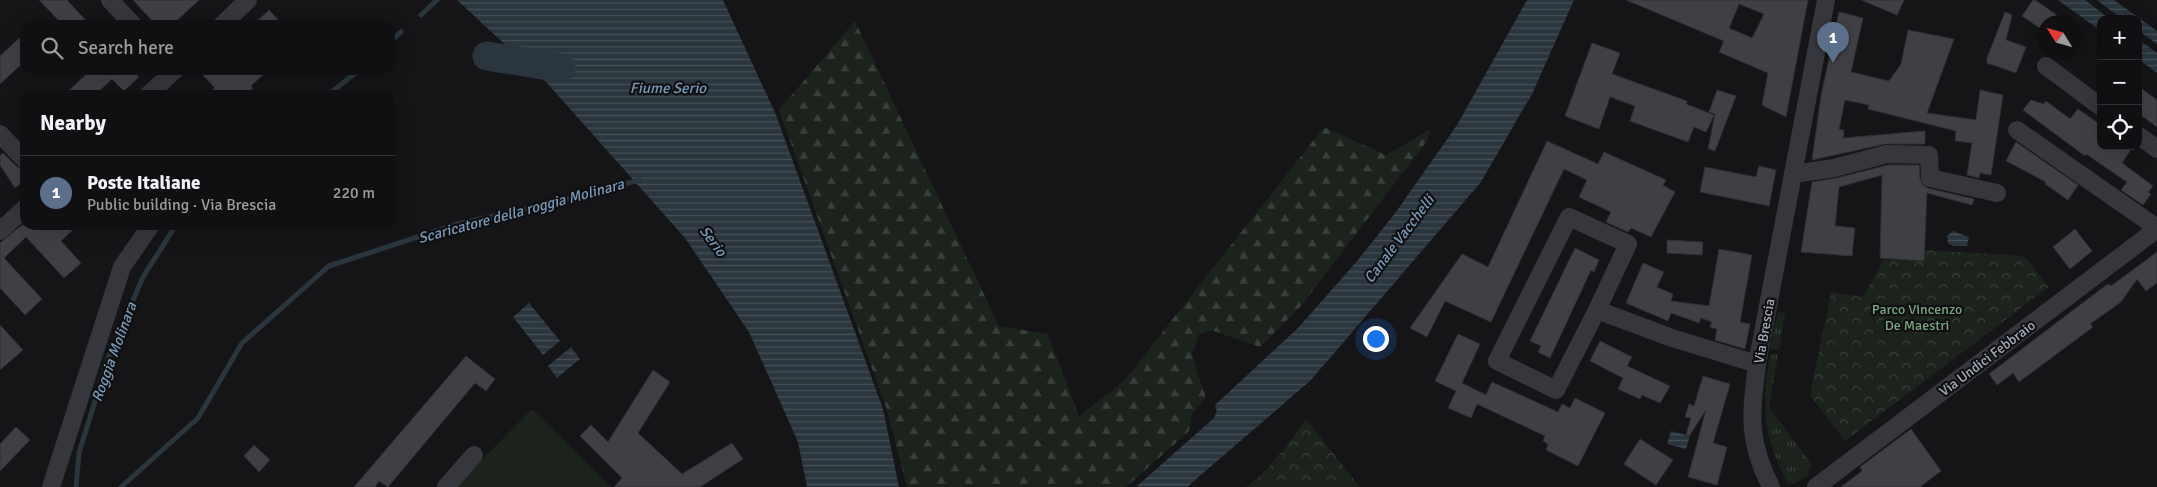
<!DOCTYPE html>
<html lang="en">
<head>
<meta charset="utf-8">
<style>
  :root { --surface:#101012; --page:#19191b; --text:#f1f3f6; --muted:#9c9d9f; --line:#303032; --accent:#db2777 }
  body { margin:0; font-family:Signika,sans-serif; background:var(--page); color:var(--text) }
  .controls { position:absolute; right:15px; top:15px; display:grid; overflow:hidden; border-radius:10px; box-shadow:0 5px 20px #0002 }
  .controls button { width:45px; height:45px; display:grid; place-items:center; padding:0; border:0; border-bottom:1px solid var(--line); background:var(--surface); color:var(--text); font:25px sans-serif }
  .compass { position:absolute; left:2037px; top:15px; width:45px; height:45px; border-radius:50%; background:var(--surface); box-shadow:0 5px 20px #0002; rotate:307deg }
  .you { position:absolute; left:1375px; top:338px; width:18px; height:18px; margin:-12px; border:4px solid #fff; border-radius:50%; background:#1a73e8; box-shadow:0 0 0 8px #1a73e833 }
  .badge { display:grid; place-items:center; width:32px; height:32px; border-radius:50%; background:var(--accent); color:#fff; font-size:16px; font-weight:700 }
  .pin { position:absolute; translate:-50% -41px; filter:drop-shadow(0 1px 2px #0008) }
  .pin::after { content:''; position:absolute; top:26px; width:18px; height:15px; background:inherit; clip-path:polygon(0 0,100% 0,50% 100%) }
  .list { margin:0; padding:0; list-style:none }
  h2 { display:flex; justify-content:space-between; align-items:center; height:65px; margin:0; padding:0 20px; font-size:21px }
  h2 small { font-size:16px; font-weight:400; color:var(--muted) }
  .list li { display:grid; grid-template-columns:32px 1fr auto; gap:15px; align-items:center; box-sizing:border-box; height:75px; padding:0 20px; border-top:1px solid var(--line) }
  .list b { display:block; font-size:19px; white-space:nowrap }
  .list p { margin:0; font-size:16px; white-space:nowrap; color:var(--muted) }
  .list em { font-size:16px; font-style:normal; color:var(--muted) }
  .icon { flex:none; width:28px; height:28px; fill:none; stroke:currentColor; stroke-width:2; stroke-linecap:round; stroke-linejoin:round }
  .map { position:relative; flex:none; width:2157px; height:487px; overflow:hidden }
  .search { position:absolute; background:var(--surface); box-shadow:0 5px 20px #0002; left:20px; top:20px; width:375px; height:55px; display:flex; align-items:center; gap:12px; box-sizing:border-box; padding:0 18px; border-radius:15px; color:var(--muted); font-size:19px }
  .panel { position:absolute; background:var(--surface); box-shadow:0 5px 20px #0002; left:20px; top:90px; width:375px; height:140px; border-radius:15px }
  .map>svg:first-child { display:block }
</style>
</head>
<body>
<div class="map">
<svg width="2157" height="487" viewBox="0 0 2157 487">
  <defs>
    <pattern id="grass-tufts" width="24" height="20" patternUnits="userSpaceOnUse" patternTransform="scale(1.25)"><rect width="24" height="20" fill="#1b231c"/><path d="M3 7l-1-3M5 7V3M7 7l1-3M15 17l-1-3M17 17v-4M19 17l1-3" fill="none" stroke="#39403b"/></pattern>
    <pattern id="forest-firs" width="22" height="20" patternUnits="userSpaceOnUse" patternTransform="scale(1.25)"><rect width="22" height="20" fill="#1b231c"/><path d="M5 1l3.5 6h-7zM16 11l3.5 6h-7z" fill="#39403b"/></pattern>
    <pattern id="park-crowns" width="20" height="18" patternUnits="userSpaceOnUse" patternTransform="scale(1.25)"><rect width="20" height="18" fill="#1b231c"/><path d="M2 6a3 3 0 1 1 6 0M12 15a3 3 0 1 1 6 0" fill="none" stroke="#39403b"/></pattern>
    <pattern id="water-rules" width="6" height="5" patternUnits="userSpaceOnUse" patternTransform="scale(1.25)"><rect width="6" height="5" fill="#2a353d"/><path d="M0 2.5h6" fill="none" stroke="#465057"/></pattern>
  </defs>
  <rect width="100%" height="100%" fill="#151518"/>
  <g fill="url(#grass-tufts)">
    <polygon points="1778,312 1785,313 1779,350 1770,349"/>
    <path d="M 1770,354 L 1778,355 L 1769,407 L 1813,466 L 1809,468 L 1808,475 L 1794,484 L 1788,484 C 1763,435 1761,408 1770,354 Z"/>
  </g>
  <polygon fill="url(#forest-firs)" points="855,21 999,326 1048,334 1079,416 1124,381 1324,127 1386,155 1431,129 1427,141 1300,307 1260,347 1211,330 1199,335 1192,355 1206,398 1192,413 1189,431 1126,487 907,487 886,407 779,110"/>
  <g fill="url(#park-crowns)">
    <polygon points="1924,250 2024,256 2049,287 1845,441 1810,395 1831,292 1863,297 1884,259 1923,261"/>
    <path d="M 1306,419 L 1360,487 L 1246,487 C 1271,469 1288,444 1306,419 Z"/>
  </g>
  <polygon fill="#1b231c" points="532,409 611,487 455,487"/>
  <g fill="url(#water-rules)">
    <polygon points="457,0 723,0 776,115 883,409 899,487 807,487 798,442 749,332 685,238 547,83"/>
    <polygon points="1527,0 1574,0 1532,94 1481,182 1311,380 1187,487 1136,487 1214,418 1217,411 1215,405 1298,328 1358,260 1396,212 1457,125"/>
    <polygon points="2058,0 2085,0 2110,19 2101,19 2101,31"/>
    <polygon points="2097,0 2114,0 2157,31 2157,44 2138,30 2138,19 2122,19"/>
    <polygon points="2138,39 2157,53 2157,73 2138,59"/>
    <polygon points="1953,231 1969,237 1967,246 1953,246 1948,243 1947,236"/>
    <polygon points="529,303 560,341 543,355 513,317"/>
    <polygon points="571,347 580,359 557,378 548,366"/>
    <polygon points="1671,431 1690,436 1686,449 1667,444"/>
  </g>
  <g fill="none" stroke-linecap="round" stroke-linejoin="round">
    <g stroke="#2a353d" stroke-width="5">
      <polyline points="421,15 437,0"/>
      <polyline points="390,42 401,32"/>
      <polyline points="328,95 359,70"/>
      <polyline points="76,487 79,453 109,356 143,277 176,225"/>
      <polyline points="121,487 198,418 242,343 329,266 457,224 556,202 640,180"/>
    </g>
    <polyline stroke="#2a353d" stroke-width="29" points="487,56 561,68"/>
  </g>
  <g fill="#3f4045" stroke="#2f2f34" fill-rule="evenodd">
    <polygon points="39,0 67,0 90,25 63,25"/>
    <polygon points="133,0 199,0 172,25 156,25"/>
    <path d="M 1626,0 L 1808,0 L 1786,117 L 1762,105 L 1768,73 L 1719,52 L 1724,41 ZM 1739,4 L 1764,14 L 1752,38 L 1729,28 Z"/>
    <polygon points="1861,0 1904,0 1897,15"/>
    <polygon points="2033,0 2035,0 2067,22 2044,22 2044,31 2022,16"/>
    <polygon points="269,10 283,25 253,25"/>
    <polygon points="1839,12 1863,18 1851,72 1889,81 1901,64 1908,30 1954,39 1927,113 1976,120 1980,90 2003,95 1991,175 1980,173 1979,178 1967,175 1972,143 1955,141 1956,131 1868,109 1869,105 1845,100 1839,129 1844,130 1843,138 1925,131 1925,144 1885,144 1812,160 1821,96"/>
    <polygon points="2005,12 2012,15 2006,40 2026,47 2016,73 1987,63 1987,58"/>
    <polygon points="25,33 25,61 0,84 0,56"/>
    <polygon points="1592,43 1620,53 1612,74 1687,101 1686,104 1714,115 1706,132 1694,127 1688,142 1630,121 1635,106 1610,97 1599,129 1565,116"/>
    <polygon points="91,70 133,70 139,77 124,91 112,79 95,95 64,95"/>
    <polygon points="198,70 268,70 251,86 253,88 245,95 208,95 215,88"/>
    <polygon points="2138,86 2157,100 2157,127 2138,113"/>
    <polygon points="1717,90 1736,96 1715,151 1708,149 1715,114 1709,112"/>
    <polygon points="2031,100 2044,104 2046,101 2070,119 2078,109 2101,125 2101,146 2123,146 2130,151 2122,163 2153,186 2148,192 2151,194 2143,205 2121,190 2127,182 2086,154 2085,156 2023,110"/>
    <polygon points="1547,141 1598,164 1604,152 1666,180 1663,185 1675,192 1651,237 1631,228 1628,232 1606,222 1611,212 1579,197 1587,180 1564,169 1491,322 1445,301 1427,337 1410,328 1462,254 1488,267"/>
    <polygon points="2016,142 2078,185 2068,200 2045,184 2046,182 2006,161"/>
    <polygon points="3,153 17,167 25,170 25,180 15,188 0,165 0,156"/>
    <polygon points="1888,165 1919,165 1920,179 1922,184 1927,188 1974,199 1972,205 1927,193 1924,261 1880,258 1882,175 1839,187 1835,226 1855,228 1852,256 1801,252 1812,182 1837,178"/>
    <polygon points="1759,166 1776,170 1769,206 1700,192 1705,167 1756,177"/>
    <polygon points="22,225 78,225 61,241 81,263 64,278 26,237 4,258 42,299 25,315 0,288 0,243"/>
    <polygon points="2075,229 2092,251 2070,269 2053,247"/>
    <polygon points="1667,240 1703,242 1702,255 1667,253"/>
    <polygon points="1575,248 1599,260 1594,272 1591,270 1550,358 1538,352 1541,346 1530,341"/>
    <polygon points="1719,249 1752,255 1740,322 1750,324 1745,349 1715,340 1717,329 1710,327 1712,322 1701,318 1699,323 1671,313 1668,321 1626,303 1643,263 1664,272 1657,287 1673,294 1671,301 1709,306"/>
    <polygon points="2157,252 2157,283 2146,291 2137,279 2121,302 2090,324 2093,327 2019,382 2013,373 1997,385 1989,374 2097,292 2108,284 2111,286"/>
    <polygon points="0,325 23,350 0,370"/>
    <polygon points="1458,334 1480,344 1462,383 1486,395 1492,382 1558,412 1562,404 1570,408 1575,398 1605,413 1578,466 1546,450 1548,444 1543,441 1545,436 1477,404 1471,418 1448,408 1456,391 1435,381"/>
    <polygon points="1600,341 1632,357 1627,366 1670,386 1660,403 1642,395 1640,399 1618,389 1623,378 1590,361"/>
    <polygon points="466,356 495,379 486,391 475,383 388,487 379,481 375,487 354,487"/>
    <polygon points="653,370 670,382 638,433 682,474 732,443 743,459 700,487 614,487 622,478 580,436 591,425 608,442"/>
    <polygon points="1703,376 1730,384 1713,443 1727,447 1717,485 1688,477 1706,410 1689,436 1686,435 1691,418 1685,417 1689,404 1694,406"/>
    <polygon points="16,427 30,440 0,471 0,444"/>
    <polygon points="1911,429 1941,471 1920,487 1841,487 1862,471 1860,467"/>
    <polygon points="1640,439 1673,460 1656,485 1624,464"/>
    <polygon points="254,445 270,460 259,472 244,456"/>
  </g>
  <g fill="none" stroke-linecap="round" stroke-linejoin="round">
    <g stroke="#36373d" stroke-width="18">
      <polyline points="110,0 133,25"/>
      <polyline points="222,25 248,0"/>
      <polyline points="2046,66 2101,107"/>
      <polyline points="148,95 175,70"/>
      <polyline points="2017,130 2157,228"/>
      <polyline points="0,134 25,160"/>
      <polyline points="2138,135 2157,149"/>
      <polyline points="1793,174 1834,168 1887,154 1929,155 1930,178 1997,193"/>
      <polygon points="1569,217 1628,244 1597,310 1556,390 1497,361"/>
      <polyline points="0,231 25,208"/>
      <polyline points="1597,310 1672,338 1757,364"/>
      <polyline points="51,487 122,267 151,225"/>
      <polyline points="446,487 474,455"/>
      <path d="M 1771,487 C 1747,440 1751,414 1757,364 L 1826,0"/>
      <polyline points="1816,487 2157,229"/>
    </g>
  </g>
  <g text-anchor="middle" stroke-width="4.5" stroke-linejoin="round" paint-order="stroke">
    <g font-size="14" fill="#7ba67e" stroke="#101013">
      <text x="1917" y="314">Parco Vincenzo<tspan x="1917" dy="16">De Maestri</tspan></text>
    </g>
    <g font-size="14" fill="#a6acb9" stroke="#101013">
      <text transform="translate(1764 331) rotate(-80)" y="5">Via Brescia</text>
      <text transform="translate(1987 358) rotate(-37)" y="5">Via Undici Febbraio</text>
    </g>
    <g font-size="15" font-style="italic" fill="#7a9ab7" stroke="#101013">
      <text x="668" y="93">Fiume Serio</text>
      <text transform="translate(521 211) rotate(-15)" y="5">Scaricatore della roggia Molinara</text>
      <text transform="translate(1399 239) rotate(-53)" y="5">Canale Vacchelli</text>
      <text transform="translate(713 241) rotate(53)" y="5">Serio</text>
      <text transform="translate(114 352) rotate(-70)" y="5">Roggia Molinara</text>
    </g>
  </g>
</svg>
<div class="controls">
<button>+</button>
<button>−</button>
<button><svg class="icon" aria-label="locate" viewBox="0 0 24 24"><circle cx="12" cy="12" r="6"/><path d="M12 2v4M12 18v4M2 12h4M18 12h4"/></svg></button>
</div>
<svg class="compass" viewBox="-18 -18 36 36"><path d="M0-13l5 13h-10z" fill="#e53935"/><path d="M0 13l5-13h-10z" fill="#9c9d9f"/></svg>
<div class="you"></div>
<div class="pin badge" style="left:1833px;top:63px;background:#5c6f8a">1</div>
<div class="search"><svg class="icon" aria-label="search" viewBox="0 0 24 24"><circle cx="10" cy="10" r="6"/><path d="M15 15l6 6"/></svg>Search here</div>
<section class="panel">
<h2>Nearby<small></small></h2>
<ul class="list">
<li><span class="badge" style="background:#5c6f8a">1</span><div><b>Poste Italiane</b><p>Public building · Via Brescia</p></div><em>220 m</em></li>
</ul>
</section>
</div>
</body>
</html>
